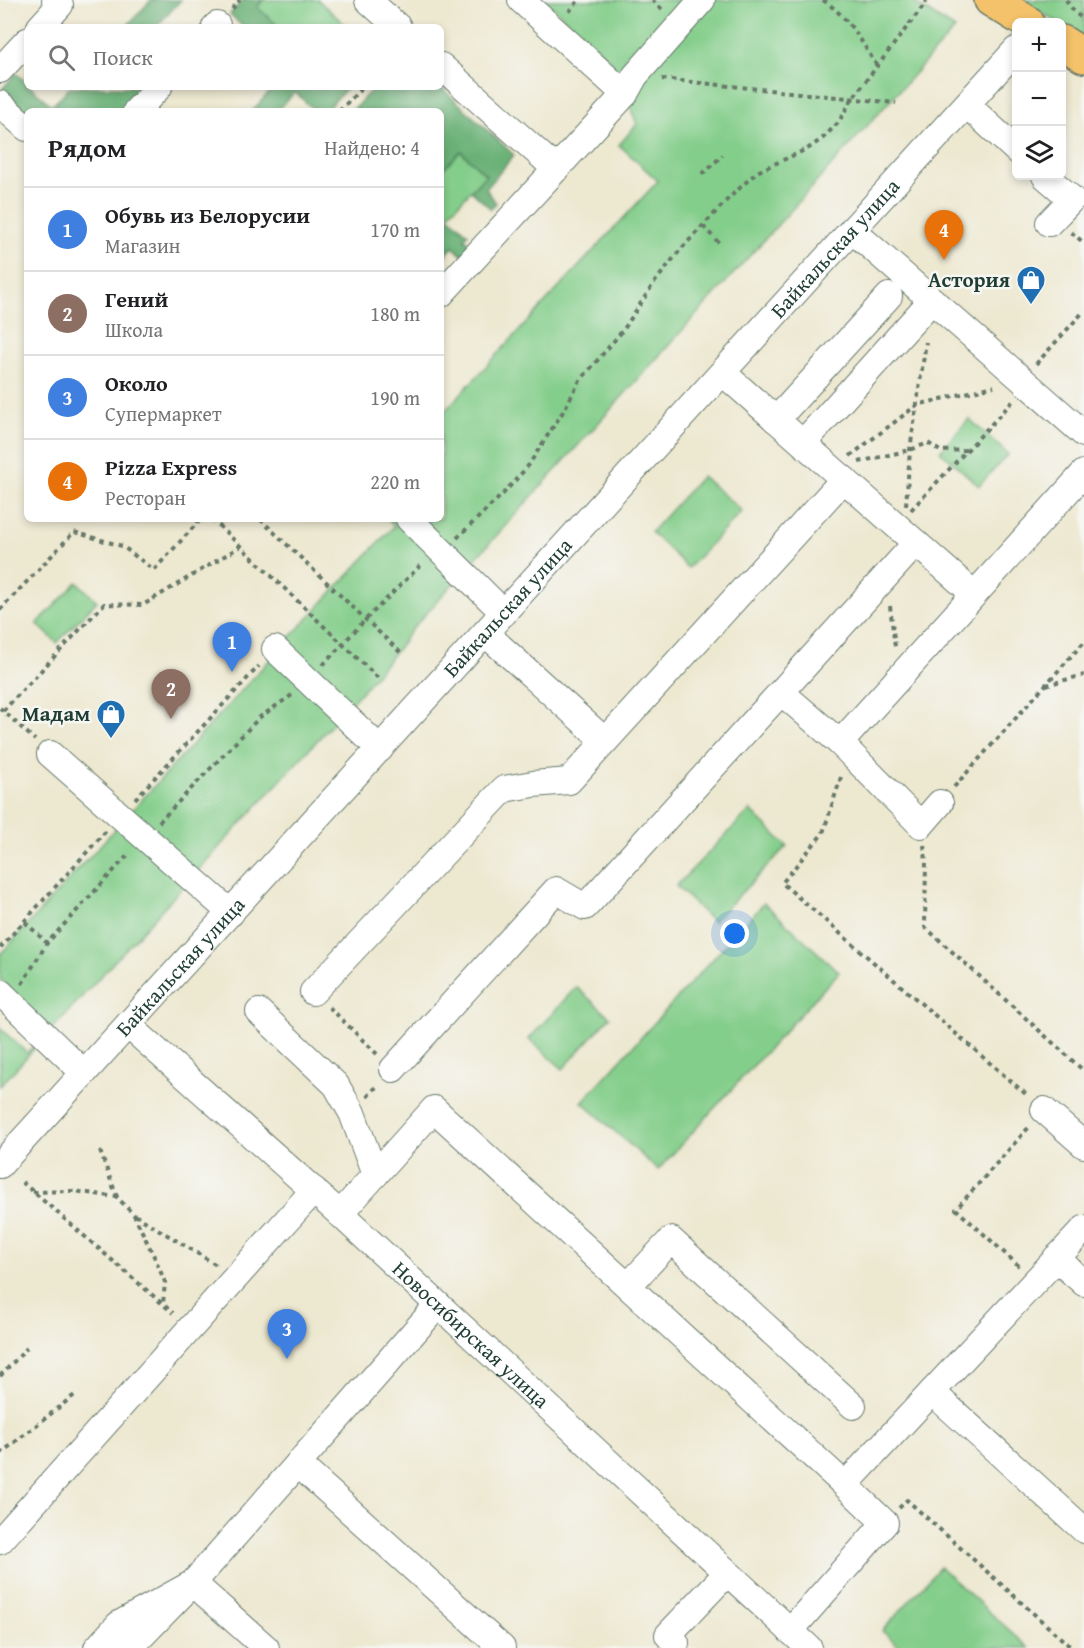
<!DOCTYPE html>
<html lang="ru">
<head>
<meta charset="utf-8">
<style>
  :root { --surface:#fff; --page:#f2f2f2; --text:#202124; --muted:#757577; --line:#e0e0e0; --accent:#1f6fb2 }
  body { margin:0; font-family:"Gentium Book Plus",serif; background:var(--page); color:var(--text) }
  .controls { position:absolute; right:18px; top:18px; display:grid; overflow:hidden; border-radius:9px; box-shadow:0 3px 9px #0003 }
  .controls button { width:54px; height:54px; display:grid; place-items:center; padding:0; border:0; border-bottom:2px solid var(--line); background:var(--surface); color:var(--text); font:30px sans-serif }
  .you { position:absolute; left:735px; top:934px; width:21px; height:21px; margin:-15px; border:4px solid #fff; border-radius:50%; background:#1a73e8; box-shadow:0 0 0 9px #1a73e833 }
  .badge { display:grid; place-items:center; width:39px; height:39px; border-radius:50%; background:var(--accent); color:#fff; font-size:20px; font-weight:700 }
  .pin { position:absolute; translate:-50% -50px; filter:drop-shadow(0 2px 3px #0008) }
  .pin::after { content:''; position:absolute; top:32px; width:21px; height:18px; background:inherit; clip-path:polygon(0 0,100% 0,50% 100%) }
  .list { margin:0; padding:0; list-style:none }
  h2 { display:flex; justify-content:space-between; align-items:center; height:78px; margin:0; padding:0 24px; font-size:26px }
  h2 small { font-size:20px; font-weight:400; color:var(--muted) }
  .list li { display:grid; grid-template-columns:39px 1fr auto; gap:18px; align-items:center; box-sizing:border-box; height:84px; padding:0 24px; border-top:2px solid var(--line) }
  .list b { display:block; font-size:22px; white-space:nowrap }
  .list p { margin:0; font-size:20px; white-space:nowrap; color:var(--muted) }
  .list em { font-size:20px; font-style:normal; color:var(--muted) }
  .icon { flex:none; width:33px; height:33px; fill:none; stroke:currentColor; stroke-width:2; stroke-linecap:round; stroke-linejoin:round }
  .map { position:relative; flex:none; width:1084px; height:1648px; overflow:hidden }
  .search { position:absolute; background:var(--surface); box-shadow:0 3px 9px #0003; left:24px; top:24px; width:420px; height:66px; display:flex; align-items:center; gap:15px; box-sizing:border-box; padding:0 21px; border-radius:9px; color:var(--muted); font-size:22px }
  .panel { position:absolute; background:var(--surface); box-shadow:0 3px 9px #0003; left:24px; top:108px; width:420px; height:414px; border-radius:9px }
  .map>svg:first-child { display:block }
</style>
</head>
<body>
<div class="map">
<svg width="1084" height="1648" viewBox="0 0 1084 1648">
  <rect width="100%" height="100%" fill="#f6f6f2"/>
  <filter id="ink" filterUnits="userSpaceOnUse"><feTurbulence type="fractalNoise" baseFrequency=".0167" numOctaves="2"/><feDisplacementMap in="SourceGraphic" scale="12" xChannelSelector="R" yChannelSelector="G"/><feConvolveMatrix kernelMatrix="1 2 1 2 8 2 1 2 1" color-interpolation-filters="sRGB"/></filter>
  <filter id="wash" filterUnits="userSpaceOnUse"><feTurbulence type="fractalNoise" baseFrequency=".008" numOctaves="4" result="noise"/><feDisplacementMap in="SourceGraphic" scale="24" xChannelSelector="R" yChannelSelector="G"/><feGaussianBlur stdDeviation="1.35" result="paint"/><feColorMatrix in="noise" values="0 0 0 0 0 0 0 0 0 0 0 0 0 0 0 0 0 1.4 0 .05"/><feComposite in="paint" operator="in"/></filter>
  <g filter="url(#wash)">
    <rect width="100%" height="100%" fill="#ede8d0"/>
    <g fill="#84ce8b" stroke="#528660" stroke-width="1.5">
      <polygon points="263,0 318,0 348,27 279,27 257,7"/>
      <polygon points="545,0 910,0 955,29 412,629 397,650 348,707 0,1086 0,1028 27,1053 50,1029 0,979 0,955 283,645 394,526 387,519 441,519 441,415 658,181 619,145 637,124 611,61"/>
      <polygon points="1021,0 1084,0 1084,39 1062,25 1062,22 1057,22"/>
      <polygon points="460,151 486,175 444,219 441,216 441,171"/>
      <polygon points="969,419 1008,454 979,486 940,451"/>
      <polygon points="702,476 742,511 688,568 651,532"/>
      <polygon points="77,582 97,601 57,643 37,624"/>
      <polygon points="750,810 787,846 713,922 676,886"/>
      <polygon points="764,903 839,972 658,1170 582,1102"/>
      <polygon points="576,987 610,1017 563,1069 529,1039"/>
      <polygon points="940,1567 1029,1648 901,1648 882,1631"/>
    </g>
    <g fill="#6bb177" stroke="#457756" stroke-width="1.5">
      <polygon points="151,0 181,0 156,27 126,27"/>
      <polygon points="243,0 263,0 257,7 279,27 243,27 230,14"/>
      <polygon points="16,73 27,83 27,87 31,87 52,106 70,87 135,87 143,94 128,111 27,111 27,113 2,89"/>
      <polygon points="274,87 348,87 325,111 315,111 295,92 277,111 252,111"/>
      <polygon points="374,87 441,87 514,155 486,189 496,203 491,209 471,191 486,175 461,151 441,171 441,111 352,111"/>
      <polygon points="448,215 468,234 464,238 476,249 466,259 453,247 441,260 441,216 444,219"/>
    </g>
  </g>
  <g filter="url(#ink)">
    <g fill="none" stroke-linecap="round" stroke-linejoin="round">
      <g stroke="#67796b" stroke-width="28">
        <g id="minor">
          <polyline points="368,0 398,27"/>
          <polyline points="521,0 625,94"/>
          <polyline points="40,27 60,5 55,0"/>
          <polyline points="215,27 217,25"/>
          <polyline points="441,66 556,169"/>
          <polyline points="0,70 27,41"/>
          <polyline points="0,104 27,128"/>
          <polyline points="967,105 1016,150"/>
          <polyline points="136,111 159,87"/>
          <polyline points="1045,176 1072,199 1049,223"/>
          <polyline points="852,230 1084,434"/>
          <polyline points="441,294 625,94 635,76 702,0"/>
          <polyline points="723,373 974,594"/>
          <polyline points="776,420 889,296"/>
          <polyline points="803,443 932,300"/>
          <polyline points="409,519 504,613"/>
          <polyline points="485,633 605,741"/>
          <polyline points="275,649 380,749"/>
          <polyline points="781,692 916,543"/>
          <polyline points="840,743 1084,473"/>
          <polyline points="50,754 231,913"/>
          <polyline points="0,992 84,1073"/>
          <polyline points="313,992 504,789 533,784 569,781 844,479"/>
          <polyline points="259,1012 336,1085 352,1113 375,1175"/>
          <path id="s1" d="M 128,1025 L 340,1214 L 809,1648"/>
          <polyline points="393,1069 556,890 585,907 781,692 840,743 921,825 940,803"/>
          <polyline points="1044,1110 1084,1145"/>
          <path id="s2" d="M 0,1165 L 1016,50"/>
          <polyline points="340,1214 434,1109 845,1485"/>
          <polyline points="1056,1258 1084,1283"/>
          <polyline points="628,1286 671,1240 853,1406"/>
          <polyline points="932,1392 1084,1530"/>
          <polyline points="298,1464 502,1648"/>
          <polyline points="0,1541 314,1190"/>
          <polyline points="790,1631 885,1523 845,1485 1084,1229"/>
          <polyline points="676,1643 668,1635 727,1573"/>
          <polyline points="97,1648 119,1624 193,1583 438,1305"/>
          <polyline points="130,1648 193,1583 266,1648"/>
        </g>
      </g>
      <g stroke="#67796b" stroke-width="36">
        <g id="major">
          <polyline points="991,0 1027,22"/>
          <polyline points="1062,42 1084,56"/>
        </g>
      </g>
      <g stroke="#67796b" stroke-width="4" stroke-dasharray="4.5 4.5" stroke-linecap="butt">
        <polyline points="652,0 664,11"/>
        <path d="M 823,0 C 848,17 861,40 877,66"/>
        <polyline points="1066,0 1076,14 1084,19"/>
        <polyline points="232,9 240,0"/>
        <polyline points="569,12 579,0"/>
        <polyline points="662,79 896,103"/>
        <polyline points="339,111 363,87"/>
        <polyline points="702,174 723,155"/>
        <polyline points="703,226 719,243"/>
        <polyline points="1071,232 1084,243"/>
        <polyline points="1036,364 1084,311"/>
        <polyline points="850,456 917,405 994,386"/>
        <polyline points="859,462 910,450 928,443 940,451 969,450"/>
        <polyline points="906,505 910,450 926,342"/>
        <polyline points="911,510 1013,401"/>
        <polyline points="212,519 379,679"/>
        <polyline points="260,519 402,654"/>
        <polyline points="457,538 503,494 528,466 564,410 579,382 624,329 654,283 681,249 729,198 757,172 809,148 823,138 838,123 852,99 927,1"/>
        <polyline points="890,606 895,647"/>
        <polyline points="0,610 74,532 122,546 154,570 201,519"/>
        <polyline points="323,665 366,619 423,563"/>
        <polyline points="1046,685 1084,675"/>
        <polyline points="0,708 35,740"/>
        <polyline points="3,711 104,604 143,605 241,546"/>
        <polyline points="841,777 823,833 782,883 1028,1096"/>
        <polyline points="954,787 1084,642"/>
        <polyline points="135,799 259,666"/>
        <polyline points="159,822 260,717 292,695"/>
        <polyline points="924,845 926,860 925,927 1084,1071"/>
        <polyline points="25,922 47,943"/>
        <polyline points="0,948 106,831"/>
        <polyline points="22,984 47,943 129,854"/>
        <polyline points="329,1007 377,1054"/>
        <polyline points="367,1097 378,1085"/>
        <polyline points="100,1151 117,1197"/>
        <polyline points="22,1182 173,1313"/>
        <polyline points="33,1192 74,1191 117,1197 134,1215 153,1254 165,1282 163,1304"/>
        <polyline points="135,1215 218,1266"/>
        <polyline points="1019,1266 956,1209 1030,1126"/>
        <polyline points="0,1376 27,1348"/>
        <polyline points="0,1454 77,1393"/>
        <polyline points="899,1508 907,1500 1072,1648"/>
      </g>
      <use href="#minor" stroke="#fff" stroke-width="26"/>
      <use href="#major" stroke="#f4c26a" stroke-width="33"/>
    </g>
  </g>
  <defs>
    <g id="shop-pin" transform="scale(1.5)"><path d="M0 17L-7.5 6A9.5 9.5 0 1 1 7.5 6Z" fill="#1f6fb2" stroke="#f6f6f2"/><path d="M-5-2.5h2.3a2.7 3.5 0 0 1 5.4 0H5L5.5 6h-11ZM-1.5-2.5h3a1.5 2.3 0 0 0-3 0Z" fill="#fff"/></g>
  </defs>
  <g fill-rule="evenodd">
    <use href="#shop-pin" x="1031" y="280"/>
    <use href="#shop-pin" x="111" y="714"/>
  </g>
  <g text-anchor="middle" stroke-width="5" stroke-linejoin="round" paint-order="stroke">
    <g font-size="21" fill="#1f3d34" stroke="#f6f6f2">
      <text dy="7" stroke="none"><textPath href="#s2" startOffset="1240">Байкальская улица</textPath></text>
      <text dy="7" stroke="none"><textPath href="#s2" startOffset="754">Байкальская улица</textPath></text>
      <text dy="7" stroke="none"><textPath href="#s2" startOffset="268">Байкальская улица</textPath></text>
      <text dy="7" stroke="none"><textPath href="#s1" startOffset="462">Новосибирская улица</textPath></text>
    </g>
    <g font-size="21" font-weight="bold" fill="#1f3d34" stroke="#f6f6f2" text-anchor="end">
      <text x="1010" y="287">Астория</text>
      <text x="90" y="721">Мадам</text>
    </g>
  </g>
</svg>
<div class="controls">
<button>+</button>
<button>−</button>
<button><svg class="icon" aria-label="layers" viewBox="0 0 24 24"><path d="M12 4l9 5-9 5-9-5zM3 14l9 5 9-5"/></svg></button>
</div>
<div class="you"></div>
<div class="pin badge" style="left:232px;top:672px;background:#3f7fe0">1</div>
<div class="pin badge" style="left:171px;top:719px;background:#8d6e63">2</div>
<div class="pin badge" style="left:287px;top:1359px;background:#3f7fe0">3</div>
<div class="pin badge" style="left:944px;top:260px;background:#e8710a">4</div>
<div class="search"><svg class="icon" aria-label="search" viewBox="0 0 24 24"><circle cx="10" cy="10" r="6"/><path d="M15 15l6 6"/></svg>Поиск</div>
<section class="panel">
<h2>Рядом<small>Найдено: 4</small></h2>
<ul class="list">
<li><span class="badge" style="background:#3f7fe0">1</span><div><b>Обувь из Белорусии</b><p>Магазин</p></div><em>170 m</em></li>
<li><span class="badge" style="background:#8d6e63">2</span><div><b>Гений</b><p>Школа</p></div><em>180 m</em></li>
<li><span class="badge" style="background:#3f7fe0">3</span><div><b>Около</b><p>Супермаркет</p></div><em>190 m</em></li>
<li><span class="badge" style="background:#e8710a">4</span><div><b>Pizza Express</b><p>Ресторан</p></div><em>220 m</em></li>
</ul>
</section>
</div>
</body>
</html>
